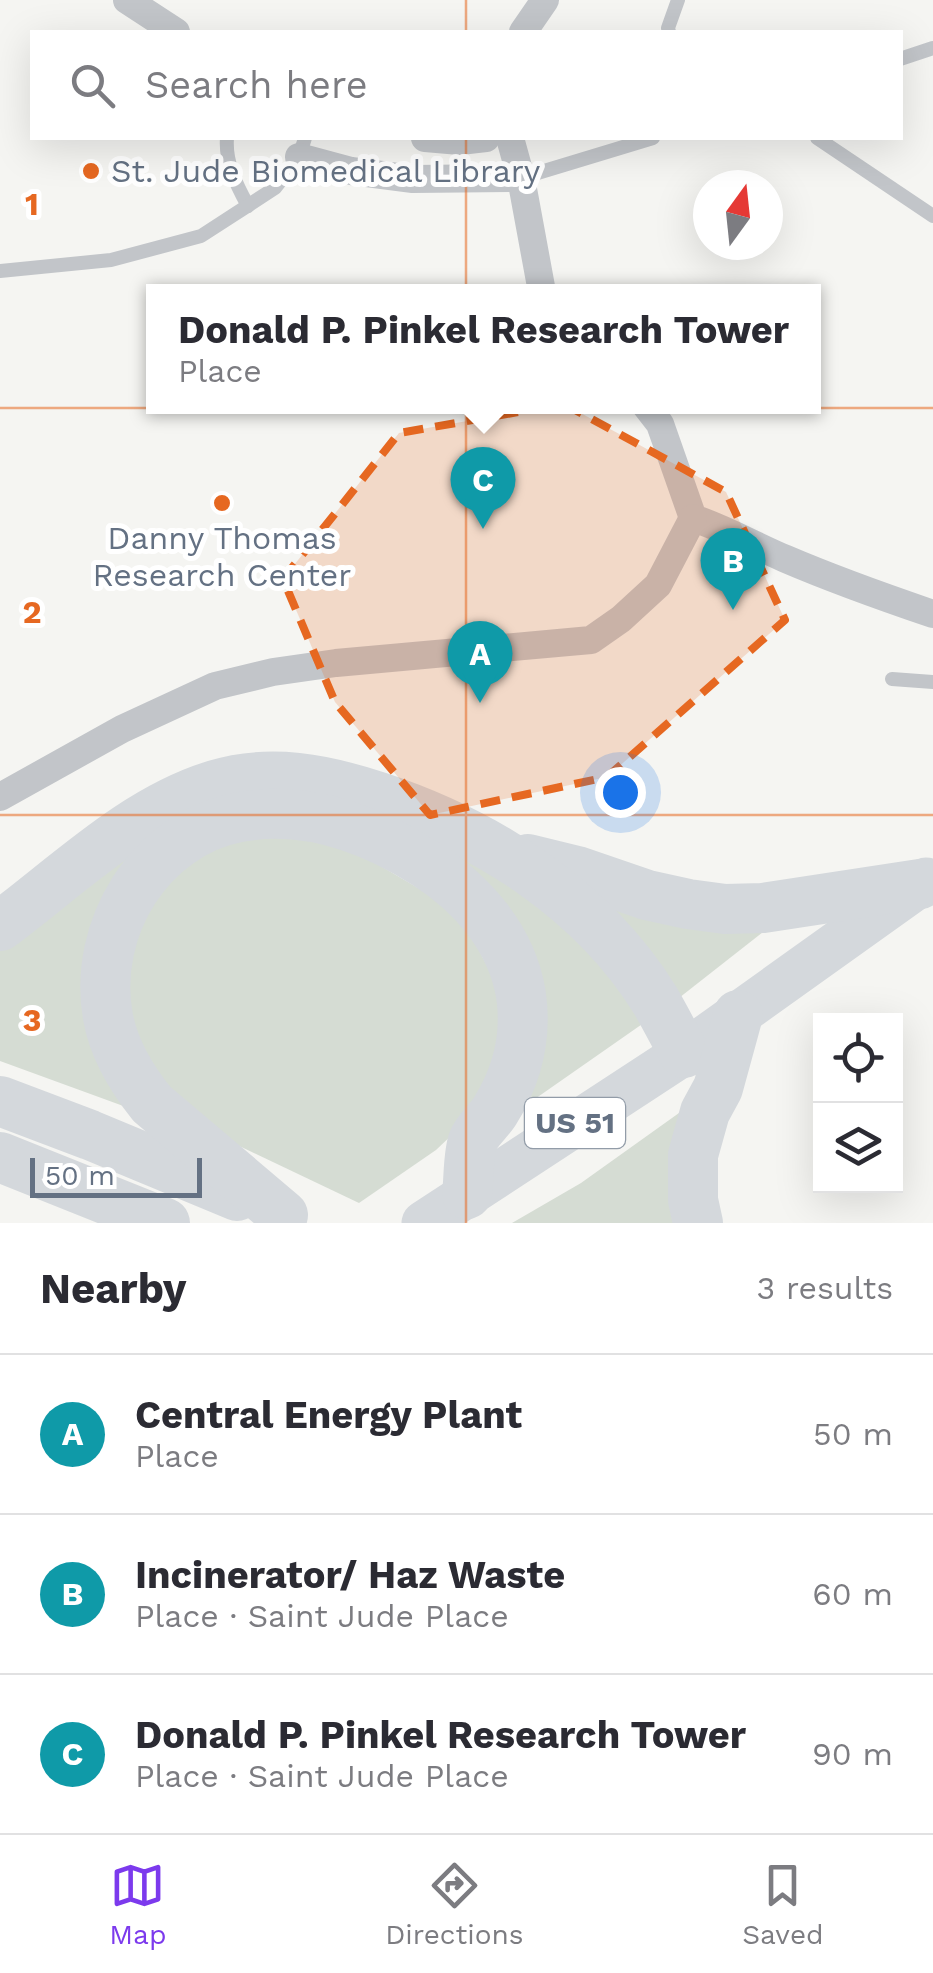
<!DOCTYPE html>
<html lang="en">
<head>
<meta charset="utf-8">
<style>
  :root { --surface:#fff; --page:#f2f2f3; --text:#2b2b33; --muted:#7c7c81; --line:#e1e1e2; --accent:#7c3aed }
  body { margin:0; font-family:"Work Sans",sans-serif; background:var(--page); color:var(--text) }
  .controls { position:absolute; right:30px; bottom:30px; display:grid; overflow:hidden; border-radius:0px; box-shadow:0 10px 40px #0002 }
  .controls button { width:90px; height:90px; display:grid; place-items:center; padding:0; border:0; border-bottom:2px solid var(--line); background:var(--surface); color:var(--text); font:50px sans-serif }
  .compass { position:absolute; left:693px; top:170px; width:90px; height:90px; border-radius:50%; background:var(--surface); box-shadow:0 10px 40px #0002; rotate:15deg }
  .scale { position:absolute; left:30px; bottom:25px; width:172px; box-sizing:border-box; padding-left:10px; border:5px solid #647183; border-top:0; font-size:28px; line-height:35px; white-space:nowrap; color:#647183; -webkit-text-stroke:8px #fff; paint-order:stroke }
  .you { position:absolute; left:620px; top:792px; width:35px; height:35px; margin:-25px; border:8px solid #fff; border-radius:50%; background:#1a73e8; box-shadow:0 0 0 15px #1a73e833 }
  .badge { display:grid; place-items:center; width:65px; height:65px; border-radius:50%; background:var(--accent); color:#fff; font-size:32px; font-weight:700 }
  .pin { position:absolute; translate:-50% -82px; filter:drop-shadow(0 2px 5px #0008) }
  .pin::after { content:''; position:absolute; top:52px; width:35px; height:30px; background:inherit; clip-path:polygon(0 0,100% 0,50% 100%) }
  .popup { position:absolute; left:146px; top:284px; width:675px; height:130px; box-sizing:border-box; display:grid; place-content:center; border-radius:0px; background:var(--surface); filter:drop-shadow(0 2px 8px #0005); font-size:32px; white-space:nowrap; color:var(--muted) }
  .popup b { font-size:38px; color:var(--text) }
  .popup::after { content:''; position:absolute; left:50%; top:100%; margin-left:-20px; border:20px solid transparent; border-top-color:var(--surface) }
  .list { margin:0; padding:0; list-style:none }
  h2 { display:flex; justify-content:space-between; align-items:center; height:130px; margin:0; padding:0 40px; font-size:42px }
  h2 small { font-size:32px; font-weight:400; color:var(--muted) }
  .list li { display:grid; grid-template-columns:65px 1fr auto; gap:30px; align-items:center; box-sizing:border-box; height:160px; padding:0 40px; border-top:2px solid var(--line) }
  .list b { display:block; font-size:38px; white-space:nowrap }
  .list p { margin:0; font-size:32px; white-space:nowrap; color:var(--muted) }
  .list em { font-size:32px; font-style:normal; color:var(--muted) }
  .icon { flex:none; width:55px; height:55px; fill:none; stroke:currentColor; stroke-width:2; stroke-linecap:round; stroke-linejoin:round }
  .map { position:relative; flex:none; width:933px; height:1223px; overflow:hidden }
  .search { position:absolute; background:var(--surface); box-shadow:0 10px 40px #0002; left:30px; right:30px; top:30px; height:110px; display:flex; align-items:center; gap:25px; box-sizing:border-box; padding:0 35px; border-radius:0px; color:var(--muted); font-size:38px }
  .sheet { height:610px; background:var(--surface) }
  nav { display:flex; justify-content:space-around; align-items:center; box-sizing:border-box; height:140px; border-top:2px solid var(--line); background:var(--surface); font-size:28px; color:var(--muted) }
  nav a { display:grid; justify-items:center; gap:5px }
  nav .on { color:var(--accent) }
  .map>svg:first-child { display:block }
</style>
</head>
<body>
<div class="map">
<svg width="933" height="1223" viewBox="0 0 933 1223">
  <rect width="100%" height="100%" fill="#f5f5f2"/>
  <g fill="#d5dcd3">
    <path d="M 291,790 L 329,794 L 471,847 L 543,897 L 600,950 L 641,1001 L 648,1020 L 496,1126 L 495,1124 C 504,1110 517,1095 523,1080 C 532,1059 531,1034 529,1012 C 526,977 518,943 496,913 C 467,875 423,848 379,831 C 350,820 317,806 285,805 C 275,804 264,807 254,808 C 188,815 137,853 110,915 C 96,948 92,999 103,1033 C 111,1060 127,1084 142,1107 L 137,1111 L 0,1061 L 0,938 C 67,891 150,812 229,794 C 249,789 271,791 291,790 Z"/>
    <polygon points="249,832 338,841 459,912 505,1000 497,1076 455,1132 436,1150 359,1203 235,1144 188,1113 132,1043 123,964 132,927 182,856"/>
    <polygon points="600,895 786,914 670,1005"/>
    <polygon points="693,1103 684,1223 512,1223 581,1183"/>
  </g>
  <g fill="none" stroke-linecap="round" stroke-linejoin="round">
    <g stroke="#c2c5c9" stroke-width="14">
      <polyline points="669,32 668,28 678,0"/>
      <polyline points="900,59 933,48"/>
      <path d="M 227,138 C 225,162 236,184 248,206"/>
      <polyline points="817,138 933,216"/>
      <polyline points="521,178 653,138"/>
      <polyline points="0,271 111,260 201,236 275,188 299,157 305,138"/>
      <polyline points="892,679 933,682"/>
    </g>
    <g stroke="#c2c5c9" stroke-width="28">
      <polyline points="127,0 176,32"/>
      <polyline points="523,32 545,0"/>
      <polyline points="425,138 460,141 486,138"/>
      <polyline points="510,138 521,178 542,292"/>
      <polyline points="299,157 351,171 413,179 521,178"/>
      <path d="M 646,406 L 660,424 L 693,518 C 726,529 755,546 786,559 C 835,580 883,597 933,614"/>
      <polyline points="0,797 122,729 215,686 273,672 336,663 591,640 621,619 658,585 693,518"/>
    </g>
    <polyline stroke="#d4d8dc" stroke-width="45" points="424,1223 684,1053 926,880"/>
    <g stroke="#d4d8dc" stroke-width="50">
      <polyline points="528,859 577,871 647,895 688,904 725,909 763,908 920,884"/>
      <path d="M 0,926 C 67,876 135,809 215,785 C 270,768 325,779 379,797 C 488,833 593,900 655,1000 C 665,1017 674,1035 684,1053"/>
      <polyline points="0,1101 90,1135 237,1196"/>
      <polyline points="0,1157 165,1223"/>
      <path d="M 283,1215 L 152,1104 C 131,1078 114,1050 108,1017 C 92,929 149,834 240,817 C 306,805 371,829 426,864 C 473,894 512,939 521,995 C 527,1037 517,1076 495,1111 C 489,1121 477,1130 473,1141 C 468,1154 469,1179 467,1194"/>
      <polyline points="698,1223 693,1200 693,1155 705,1112 718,1088 738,1015"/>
    </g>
  </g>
  <path fill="#e66821" fill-opacity="0.2" stroke="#e66821" stroke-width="8" stroke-dasharray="20 12" stroke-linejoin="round" d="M 564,404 L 726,492 L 785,620 L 607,777 L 430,815 L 335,702 L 283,579 L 399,433 Z"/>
  <path fill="none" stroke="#e66821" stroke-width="2.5" stroke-opacity="0.55" d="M 466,0 L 466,32M 466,138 L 466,1223M 0,408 L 933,408M 0,815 L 933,815"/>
  <g fill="#e66821" stroke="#fff" stroke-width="4">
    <circle cx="91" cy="171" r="10"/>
    <circle cx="222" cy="503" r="10"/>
  </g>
  <g text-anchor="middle" stroke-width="10" stroke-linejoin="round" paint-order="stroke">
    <rect fill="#fff" stroke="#929ca8" stroke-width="2.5" x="525" y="1098" width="100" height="50" rx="8"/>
    <g font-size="30" font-weight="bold" fill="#647183">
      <text x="575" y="1133">US 51</text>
    </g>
    <g font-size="32" fill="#647183" stroke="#fff" text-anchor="start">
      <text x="111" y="182">St. Jude Biomedical Library</text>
      <text x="222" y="549" text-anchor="middle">Danny Thomas<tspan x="222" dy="37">Research Center</tspan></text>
    </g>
  </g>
  <g font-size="32" text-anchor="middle" font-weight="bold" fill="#e66821" stroke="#fff" stroke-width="10" stroke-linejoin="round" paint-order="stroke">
    <text x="32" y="215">1</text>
    <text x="32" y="623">2</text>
    <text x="32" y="1031">3</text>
  </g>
</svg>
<div class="controls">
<button><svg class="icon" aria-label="locate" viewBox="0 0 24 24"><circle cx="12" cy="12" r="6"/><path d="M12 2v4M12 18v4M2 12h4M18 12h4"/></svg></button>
<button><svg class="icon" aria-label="layers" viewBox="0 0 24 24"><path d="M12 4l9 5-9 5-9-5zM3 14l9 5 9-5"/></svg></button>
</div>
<svg class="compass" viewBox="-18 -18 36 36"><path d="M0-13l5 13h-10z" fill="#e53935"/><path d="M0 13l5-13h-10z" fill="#7c7c81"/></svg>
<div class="scale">50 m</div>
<div class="you"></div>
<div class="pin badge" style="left:480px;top:703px;background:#0f9aa8">A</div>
<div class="pin badge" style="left:733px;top:610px;background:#0f9aa8">B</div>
<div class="pin badge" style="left:483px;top:529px;background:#0f9aa8">C</div>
<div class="popup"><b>Donald P. Pinkel Research Tower</b>Place</div>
<div class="search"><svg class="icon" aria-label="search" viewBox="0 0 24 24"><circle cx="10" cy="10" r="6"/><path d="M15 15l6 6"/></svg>Search here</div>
</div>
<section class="sheet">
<h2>Nearby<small>3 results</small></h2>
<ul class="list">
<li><span class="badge" style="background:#0f9aa8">A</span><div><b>Central Energy Plant</b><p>Place</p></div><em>50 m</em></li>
<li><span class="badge" style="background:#0f9aa8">B</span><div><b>Incinerator/ Haz Waste</b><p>Place · Saint Jude Place</p></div><em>60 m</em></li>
<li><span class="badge" style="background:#0f9aa8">C</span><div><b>Donald P. Pinkel Research Tower</b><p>Place · Saint Jude Place</p></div><em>90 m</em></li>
</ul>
</section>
<nav>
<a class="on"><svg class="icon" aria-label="map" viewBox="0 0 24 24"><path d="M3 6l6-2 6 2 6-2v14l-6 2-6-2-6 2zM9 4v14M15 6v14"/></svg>Map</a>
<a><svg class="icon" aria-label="directions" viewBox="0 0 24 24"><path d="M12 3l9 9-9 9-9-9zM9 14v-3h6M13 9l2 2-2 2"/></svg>Directions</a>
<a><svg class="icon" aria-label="saved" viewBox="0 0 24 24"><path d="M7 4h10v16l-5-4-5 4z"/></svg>Saved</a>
</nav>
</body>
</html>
